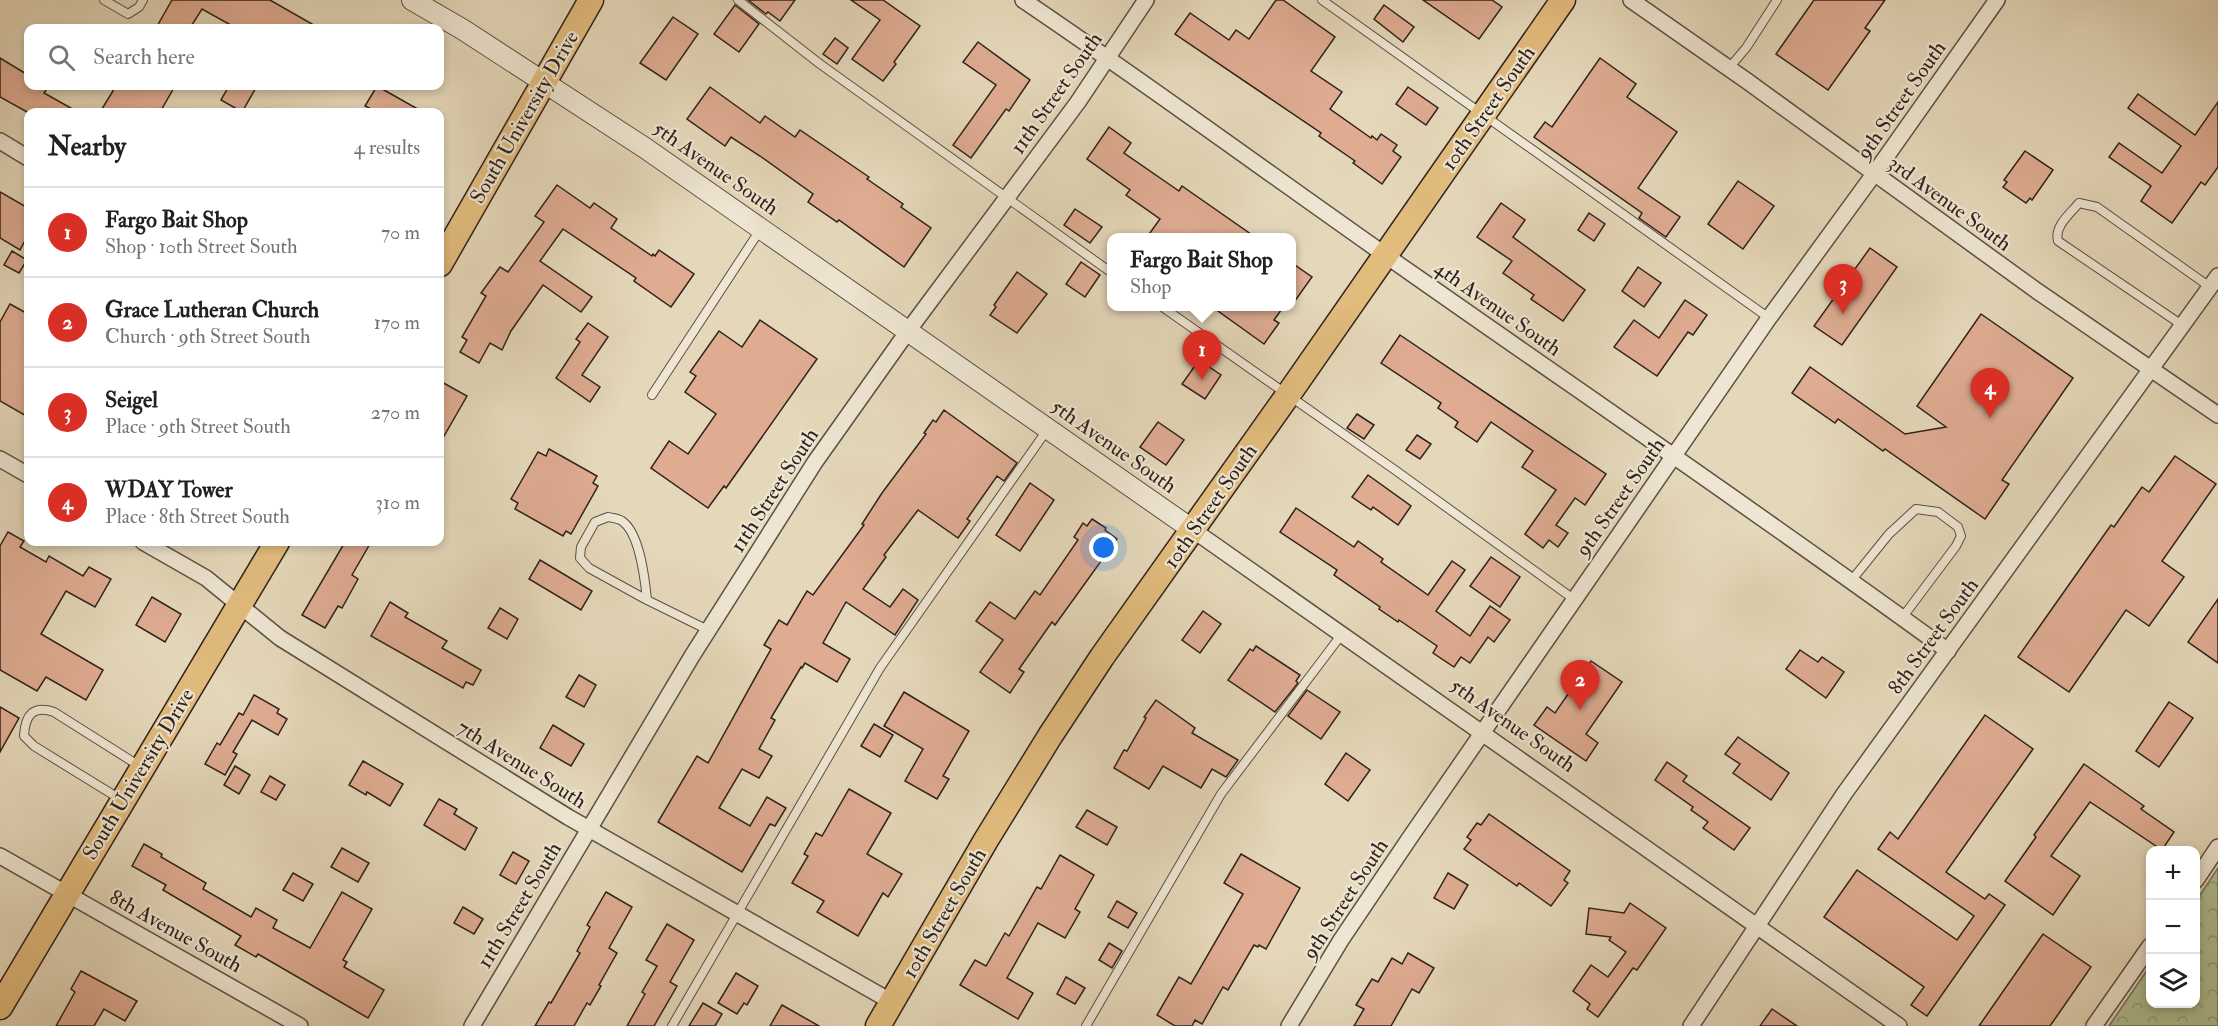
<!DOCTYPE html>
<html lang="en">
<head>
<meta charset="utf-8">
<style>
  :root { --surface:#fff; --page:#f6f6f6; --text:#202124; --muted:#757577; --line:#e0e0e0; --accent:#d93025 }
  body { margin:0; font-family:"IM FELL Double Pica",serif; background:var(--page); color:var(--text) }
  .controls { position:absolute; right:18px; bottom:18px; display:grid; overflow:hidden; border-radius:12px; box-shadow:0 3px 9px #0003 }
  .controls button { width:54px; height:54px; display:grid; place-items:center; padding:0; border:0; border-bottom:2px solid var(--line); background:var(--surface); color:var(--text); font:30px sans-serif }
  .you { position:absolute; left:1104px; top:548px; width:21px; height:21px; margin:-15px; border:4px solid #fff; border-radius:50%; background:#1a73e8; box-shadow:0 0 0 9px #1a73e833 }
  .badge { display:grid; place-items:center; width:39px; height:39px; border-radius:50%; background:var(--accent); color:#fff; font-size:20px; font-weight:700 }
  .pin { position:absolute; translate:-50% -50px; filter:drop-shadow(0 2px 3px #0008) }
  .pin::after { content:''; position:absolute; top:32px; width:21px; height:18px; background:inherit; clip-path:polygon(0 0,100% 0,50% 100%) }
  .popup { position:absolute; left:1107px; top:233px; width:189px; height:78px; box-sizing:border-box; display:grid; place-content:center; border-radius:12px; background:var(--surface); filter:drop-shadow(0 2px 4px #0005); font-size:20px; white-space:nowrap; color:var(--muted) }
  .popup b { font-size:22px; color:var(--text) }
  .popup::after { content:''; position:absolute; left:50%; top:100%; margin-left:-12px; border:12px solid transparent; border-top-color:var(--surface) }
  .list { margin:0; padding:0; list-style:none }
  h2 { display:flex; justify-content:space-between; align-items:center; height:78px; margin:0; padding:0 24px; font-size:26px }
  h2 small { font-size:20px; font-weight:400; color:var(--muted) }
  .list li { display:grid; grid-template-columns:39px 1fr auto; gap:18px; align-items:center; box-sizing:border-box; height:90px; padding:0 24px; border-top:2px solid var(--line) }
  .list b { display:block; font-size:22px; white-space:nowrap }
  .list p { margin:0; font-size:20px; white-space:nowrap; color:var(--muted) }
  .list em { font-size:20px; font-style:normal; color:var(--muted) }
  .icon { flex:none; width:33px; height:33px; fill:none; stroke:currentColor; stroke-width:2; stroke-linecap:round; stroke-linejoin:round }
  .map { position:relative; flex:none; width:2218px; height:1026px; overflow:hidden }
  .search { position:absolute; background:var(--surface); box-shadow:0 3px 9px #0003; left:24px; top:24px; width:420px; height:66px; display:flex; align-items:center; gap:15px; box-sizing:border-box; padding:0 21px; border-radius:12px; color:var(--muted); font-size:22px }
  .panel { position:absolute; background:var(--surface); box-shadow:0 3px 9px #0003; left:24px; top:108px; width:420px; height:438px; border-radius:12px }
  .map>svg:first-child { display:block }
</style>
</head>
<body>
<div class="map">
<svg width="2218" height="1026" viewBox="0 0 2218 1026">
  <defs>
    <pattern id="forest-crowns" width="20" height="18" patternUnits="userSpaceOnUse" patternTransform="scale(1.5)"><rect width="20" height="18" fill="#b0c094"/><path d="M2 6a3 3 0 1 1 6 0M12 15a3 3 0 1 1 6 0" fill="none" stroke="#909c78"/></pattern>
  </defs>
  <rect width="100%" height="100%" fill="#e5d8ba"/>
  <filter id="stains"><feTurbulence type="fractalNoise" baseFrequency=".00333" numOctaves="4"/><feColorMatrix values="0 0 0 0 .2 0 0 0 0 .09 0 0 0 0 .02 0 0 0 .5 -.17"/></filter>
  <radialGradient id="worn" r=".72"><stop offset=".6" stop-color="#630" stop-opacity="0"/><stop offset="1" stop-color="#630" stop-opacity=".3"/></radialGradient>
  <polygon fill="url(#forest-crowns)" stroke="#707058" stroke-width="1.5" points="2218,868 2218,1026 2109,1026 2150,966 2150,1004 2196,1004 2196,901"/>
  <g fill="#dfac92" stroke="#2f211c" stroke-width="1.5">
    <polygon points="172,0 270,0 319,28 236,28 202,9 190,28 156,28"/>
    <polygon points="748,0 795,0 780,21 768,12 766,14"/>
    <polygon points="851,0 883,0 920,26 894,62 896,64 883,81 852,59 880,20"/>
    <polygon points="1276,0 1283,0 1335,37 1311,71 1342,92 1330,109 1371,138 1372,136 1377,140 1381,134 1397,145 1393,151 1401,157 1382,184 1353,163 1355,161 1319,136 1321,133 1175,34 1190,13 1229,40 1236,30 1249,39"/>
    <polygon points="1423,0 1492,0 1502,7 1479,39"/>
    <polygon points="1814,0 1885,0 1865,28 1870,31 1828,90 1776,54"/>
    <polygon points="735,5 759,24 739,52 714,34"/>
    <polygon points="1384,5 1414,27 1403,42 1374,19"/>
    <polygon points="673,17 698,34 666,80 640,63"/>
    <polygon points="835,38 848,48 837,64 823,54"/>
    <polygon points="978,42 1030,80 1009,111 1006,109 971,158 953,145 996,85 963,62"/>
    <polygon points="0,58 28,75 28,86 49,86 44,93 78,112 27,112 0,97"/>
    <polygon points="1600,58 1636,84 1627,97 1677,132 1638,188 1680,217 1666,237 1639,218 1642,213 1534,137 1545,122 1552,127"/>
    <polygon points="116,86 175,86 160,112 100,112"/>
    <polygon points="229,86 257,86 242,112 221,100"/>
    <polygon points="377,86 423,112 377,112 365,106"/>
    <polygon points="710,87 760,123 765,116 795,137 800,130 869,177 867,179 903,204 901,207 931,228 904,267 839,220 837,222 808,202 813,194 760,156 731,137 725,146 687,119"/>
    <polygon points="1408,87 1438,108 1426,125 1396,104"/>
    <polygon points="2138,94 2195,135 2218,102 2218,167 2205,185 2201,182 2172,223 2141,201 2151,186 2109,157 2119,143 2162,173 2181,146 2128,108"/>
    <polygon points="1109,127 1131,143 1124,153 1179,191 1182,186 1255,237 1147,237 1160,219 1126,195 1130,190 1087,159"/>
    <polygon points="2025,151 2053,170 2032,200 2030,198 2026,203 2003,187 2007,182 2004,180"/>
    <polygon points="1738,181 1774,206 1743,249 1708,224"/>
    <polygon points="557,185 590,208 594,203 617,219 611,228 652,256 653,254 655,256 659,250 694,274 671,307 634,281 636,278 563,229 540,261 592,297 581,312 543,285 511,331 502,350 490,343 479,363 460,352 467,340 462,337 486,296 481,293 500,267 508,272 544,222 535,216"/>
    <polygon points="0,192 28,208 28,235 20,250 0,238"/>
    <polygon points="1501,203 1525,220 1513,237 1585,290 1563,321 1531,299 1534,295 1503,273 1512,261 1477,237"/>
    <polygon points="1075,209 1102,227 1090,243 1064,225"/>
    <polygon points="1589,213 1605,224 1594,241 1578,230"/>
    <polygon points="1870,248 1897,267 1842,345 1814,326"/>
    <polygon points="12,251 27,260 19,273 4,265"/>
    <polygon points="1081,262 1100,275 1085,297 1066,284"/>
    <polygon points="1292,263 1312,277 1292,305"/>
    <polygon points="1638,267 1661,283 1644,307 1622,291"/>
    <polygon points="1017,272 1047,294 1017,333 990,315 996,307 994,305"/>
    <polygon points="1685,300 1707,315 1693,335 1688,332 1657,376 1614,347 1634,320 1659,338"/>
    <polygon points="10,304 28,314 28,417 0,401 0,322"/>
    <polygon points="1211,306 1284,306 1274,320 1279,323 1264,344"/>
    <polygon points="1981,314 2073,378 2002,480 2009,484 1985,519 1885,449 1883,451 1838,419 1835,423 1792,393 1810,367 1905,434 1946,427 1917,406"/>
    <polygon points="760,320 817,359 726,488 724,486 708,508 651,468 669,441 688,454 716,414 685,392 696,376 690,372 719,331 742,347"/>
    <polygon points="588,323 608,337 582,375 600,387 590,402 556,378 580,342 576,339"/>
    <polygon points="1400,335 1606,474 1585,505 1575,498 1556,525 1568,533 1558,547 1549,540 1543,548 1525,534 1556,490 1522,467 1533,451 1491,422 1477,442 1455,427 1458,422 1438,408 1441,403 1381,363"/>
    <polygon points="1199,360 1221,375 1205,399 1182,384"/>
    <polygon points="440,381 467,396 440,443"/>
    <polygon points="944,410 1017,463 1004,481 997,476 967,519 970,521 958,538 918,510 884,555 886,557 863,589 890,607 903,589 918,600 895,635 846,602 823,643 850,659 837,682 805,663 802,668 801,667 771,718 775,720 759,749 772,756 759,778 742,769 719,808 750,826 767,797 786,808 775,826 770,824 742,872 658,822 697,756 708,763 771,649 764,645 779,620 787,625 807,591 813,595 864,525 862,524 882,493 926,434 924,433 933,420 936,422"/>
    <polygon points="1357,414 1374,425 1364,439 1347,428"/>
    <polygon points="1158,422 1184,440 1166,465 1140,447"/>
    <polygon points="1417,435 1431,444 1420,459 1406,450"/>
    <polygon points="549,449 597,476 593,483 598,486 571,534 566,531 563,536 515,509 518,503 511,499 538,452 546,456"/>
    <polygon points="2175,456 2216,484 2162,561 2184,577 2149,626 2126,610 2069,692 2018,657 2111,525 2114,527 2142,487 2149,492"/>
    <polygon points="1368,475 1411,506 1398,525 1373,507 1371,510 1352,497"/>
    <polygon points="1030,483 1054,500 1020,551 996,535"/>
    <polygon points="1296,508 1354,547 1358,541 1383,559 1381,562 1428,595 1452,561 1465,570 1436,611 1470,636 1490,606 1510,620 1494,642 1488,637 1470,663 1461,657 1454,667 1433,653 1437,646 1399,620 1398,622 1379,609 1380,607 1334,575 1337,570 1280,532"/>
    <polygon points="1092,519 1106,528 1105,530 1117,539 1055,625 1052,622 1019,669 1024,672 1010,693 980,672 1003,640 976,621 990,602 1015,619 1035,591 1040,595 1078,540 1074,537 1083,523 1087,526"/>
    <polygon points="8,532 24,541 20,547 46,562 49,556 83,576 89,567 111,579 95,607 66,591 41,634 103,670 86,700 46,677 37,691 0,670 0,546"/>
    <polygon points="345,542 371,542 352,575 358,579 342,608 338,606 325,628 302,615"/>
    <polygon points="1491,557 1520,577 1500,607 1470,586"/>
    <polygon points="540,560 592,591 581,610 529,579"/>
    <polygon points="152,597 181,614 165,642 136,625"/>
    <polygon points="2218,599 2218,663 2188,642"/>
    <polygon points="390,602 408,613 405,617 447,641 442,648 481,670 473,685 466,682 463,688 371,636"/>
    <polygon points="500,608 518,619 507,639 488,628"/>
    <polygon points="1203,611 1221,624 1200,653 1182,640"/>
    <polygon points="1256,646 1300,675 1296,681 1298,683 1275,712 1228,680 1250,649 1253,651"/>
    <polygon points="1800,650 1818,662 1822,657 1844,672 1826,698 1786,669"/>
    <polygon points="1591,661 1622,682 1586,734 1598,743 1586,761 1534,725 1547,707 1555,713 1575,684 1565,677 1574,664 1584,671"/>
    <polygon points="579,675 596,685 584,707 566,697"/>
    <polygon points="1307,690 1340,712 1321,739 1288,716"/>
    <polygon points="904,692 969,731 943,776 949,779 937,799 905,781 923,749 884,726"/>
    <polygon points="254,695 279,709 277,713 287,719 278,735 252,720 233,752 237,754 225,775 205,764 217,743 220,745 239,713 243,715"/>
    <polygon points="1156,700 1195,728 1192,733 1238,760 1226,777 1212,769 1201,788 1163,766 1149,789 1114,768 1124,750 1127,751 1146,718 1144,717"/>
    <polygon points="2169,702 2193,718 2159,767 2136,751"/>
    <polygon points="0,707 19,718 0,752"/>
    <polygon points="1985,715 2033,749 1946,872 1985,899 1989,894 2005,905 1927,1016 1911,1005 1924,987 1824,917 1857,870 1957,940 1974,916 1878,849 1890,832 1898,839"/>
    <polygon points="874,724 893,735 880,757 861,746"/>
    <polygon points="553,725 584,744 571,766 540,748"/>
    <polygon points="1738,737 1789,773 1771,800 1733,773 1740,764 1725,754"/>
    <polygon points="1346,753 1370,770 1348,801 1325,784"/>
    <polygon points="363,761 403,784 390,806 367,792 366,795 349,785"/>
    <polygon points="1667,762 1687,776 1683,781 1750,828 1734,850 1703,828 1708,822 1691,810 1693,807 1655,780"/>
    <polygon points="2084,764 2144,806 2141,809 2174,832 2162,850 2090,802 2051,856 2080,876 2053,915 2005,881 2036,837 2034,835"/>
    <polygon points="235,766 250,775 239,794 224,785"/>
    <polygon points="270,776 285,785 276,800 261,792"/>
    <polygon points="849,789 891,813 867,854 902,874 888,897 883,893 858,936 817,912 824,901 792,883 808,856 804,854 816,833 822,836"/>
    <polygon points="439,799 457,809 454,814 477,828 465,850 424,825"/>
    <polygon points="1087,810 1117,827 1107,845 1076,827"/>
    <polygon points="1489,814 1570,871 1564,880 1568,883 1551,906 1519,883 1517,886 1464,849 1471,840 1467,837 1477,823 1481,825"/>
    <polygon points="144,844 162,854 161,857 206,883 203,889 251,917 256,908 277,920 273,928 310,948 342,892 372,909 343,960 347,962 344,967 384,990 368,1018 258,954 256,957 235,945 241,936 163,890 166,885 132,866"/>
    <polygon points="342,848 369,863 358,882 331,867"/>
    <polygon points="513,852 529,861 516,884 500,875"/>
    <polygon points="1241,854 1300,888 1266,949 1259,945 1258,947 1254,945 1228,990 1223,987 1202,1024 1195,1020 1192,1026 1175,1026 1157,1015 1179,977 1191,984 1243,894 1224,883"/>
    <polygon points="1060,855 1094,875 1075,909 1080,912 1065,938 1038,923 1007,978 1033,993 1018,1019 960,985 975,960 986,966 1005,933 1009,936 1037,887 1041,889"/>
    <polygon points="293,873 313,884 303,901 283,890"/>
    <polygon points="1448,873 1468,885 1454,909 1434,898"/>
    <polygon points="606,892 632,907 609,948 617,953 599,985 601,986 590,1005 587,1003 574,1026 535,1026 549,1002 551,1003 580,953 577,951 590,927 587,925"/>
    <polygon points="1117,901 1137,913 1128,928 1108,917"/>
    <polygon points="1630,903 1666,928 1637,970 1633,968 1598,1017 1587,1009 1590,1004 1573,991 1591,965 1608,977 1626,952 1609,940 1611,937 1586,934 1589,908 1624,913"/>
    <polygon points="463,907 483,919 474,934 454,923"/>
    <polygon points="667,924 694,940 670,982 677,986 654,1026 627,1026 645,994 642,992 657,966 646,960"/>
    <polygon points="2043,934 2091,967 2050,1026 1979,1026"/>
    <polygon points="1109,943 1122,951 1112,968 1099,960"/>
    <polygon points="1408,953 1434,968 1419,993 1412,989 1391,1026 1354,1026 1364,1009 1356,1005 1372,979 1378,982 1392,958 1402,964"/>
    <polygon points="81,971 137,1001 125,1021 104,1009 94,1026 56,1026 75,992 71,989"/>
    <polygon points="736,973 758,986 747,1005 744,1003 737,1014 718,1003"/>
    <polygon points="1066,977 1085,988 1075,1004 1057,994"/>
    <polygon points="703,1003 722,1014 715,1026 689,1026"/>
    <polygon points="782,1005 819,1026 770,1026"/>
    <polygon points="1772,1009 1797,1026 1760,1026"/>
  </g>
  <g fill="none" stroke-linecap="round" stroke-linejoin="round">
    <g stroke="#5c4f44" stroke-width="10">
      <g id="service">
        <polyline points="104,0 128,14 139,7 143,0"/>
        <polyline points="738,0 820,64 1112,273"/>
        <polyline points="1322,0 1769,318"/>
        <polyline points="1729,68 1746,48 1777,0"/>
        <polyline points="1161,306 1395,470 1575,600"/>
        <path d="M 2182,325 L 2058,241 C 2054,226 2070,214 2079,203 L 2097,207 L 2210,287"/>
        <polyline points="652,395 760,230"/>
        <polyline points="1851,581 1889,534 1916,509 1938,512 1958,527 1961,536 1956,546 1902,618"/>
        <path d="M 647,600 L 589,568 L 580,558 L 581,547 L 595,522 L 608,517 C 612,518 618,518 622,521 C 640,533 645,580 647,600 L 708,630"/>
        <path d="M 120,799 L 34,746 L 24,736 C 25,715 33,705 54,712 L 141,767"/>
        <polyline points="672,1026 880,668 1047,430"/>
        <polyline points="1086,1026 1221,794 1342,634"/>
      </g>
    </g>
    <g stroke="#5c4f44" stroke-width="18">
      <g id="minor">
        <path d="M 1023,0 C 1156,90 1286,186 1418,278 C 1595,402 1774,524 1948,651"/>
        <polyline points="1631,0 1747,81 2037,291 2218,415"/>
        <polyline points="0,141 28,158"/>
        <polyline points="0,459 28,475"/>
        <polyline points="1193,530 1899,1026"/>
        <polyline points="143,542 206,578 280,638 568,817 892,1002"/>
        <polyline points="0,856 300,1026"/>
        <polyline points="2196,880 2218,847"/>
        <polyline points="472,1026 692,656 815,462 908,331 1078,102 1146,0"/>
        <polyline points="1289,1026 1341,940 1409,839 1769,318 1874,174 1997,0"/>
        <polyline points="1691,1026 1844,794 2218,276"/>
        <polyline points="2094,1026 2150,946"/>
      </g>
    </g>
    <g stroke="#5c4f44" stroke-width="22">
      <polyline id="tertiary" points="412,0 462,29 645,148 1193,530"/>
    </g>
    <g stroke="#2f211c" stroke-width="27">
      <g id="primary">
        <polyline points="440,264 591,0"/>
        <polyline points="0,1007 277,542"/>
        <polyline points="878,1026 986,840 1050,736 1102,657 1288,395 1563,0"/>
      </g>
    </g>
    <use href="#service" stroke="#eee6d2" stroke-width="8"/>
    <use href="#minor" stroke="#eee6d2" stroke-width="15"/>
    <use href="#tertiary" stroke="#eee6d2" stroke-width="20"/>
    <use href="#primary" stroke="#e2bc7d" stroke-width="24"/>
  </g>
  <g text-anchor="middle" stroke-width="4.5" stroke-linejoin="round" paint-order="stroke">
    <g font-size="21" fill="#2f211c" stroke="#eee6d2">
      <text transform="translate(1056 93) rotate(-55)" y="7">11th Street South</text>
      <text transform="translate(1901 100) rotate(-55)" y="7">9th Street South</text>
      <text transform="translate(1488 108) rotate(-55)" y="7">10th Street South</text>
      <text transform="translate(524 117) rotate(-60)" y="7">South University Drive</text>
      <text transform="translate(716 168) rotate(35)" y="7">5th Avenue South</text>
      <text transform="translate(1950 203) rotate(36)" y="7">3rd Avenue South</text>
      <text transform="translate(1498 308) rotate(35)" y="7">4th Avenue South</text>
      <text transform="translate(1114 446) rotate(35)" y="7">5th Avenue South</text>
      <text transform="translate(774 490) rotate(-57)" y="7">11th Street South</text>
      <text transform="translate(1620 497) rotate(-55)" y="7">9th Street South</text>
      <text transform="translate(1210 506) rotate(-55)" y="7">10th Street South</text>
      <text transform="translate(1933 636) rotate(-54)" y="7">8th Street South</text>
      <text transform="translate(1513 725) rotate(35)" y="7">5th Avenue South</text>
      <text transform="translate(522 764) rotate(32)" y="7">7th Avenue South</text>
      <text transform="translate(138 774) rotate(-59)" y="7">South University Drive</text>
      <text transform="translate(1345 899) rotate(-57)" y="7">9th Street South</text>
      <text transform="translate(519 905) rotate(-59)" y="7">11th Street South</text>
      <text transform="translate(944 913) rotate(-60)" y="7">10th Street South</text>
      <text transform="translate(176 931) rotate(29)" y="7">8th Avenue South</text>
    </g>
  </g>
  <rect width="100%" height="100%" filter="url(#stains)"/>
  <rect width="100%" height="100%" fill="url(#worn)"/>
</svg>
<div class="controls">
<button>+</button>
<button>−</button>
<button><svg class="icon" aria-label="layers" viewBox="0 0 24 24"><path d="M12 4l9 5-9 5-9-5zM3 14l9 5 9-5"/></svg></button>
</div>
<div class="you"></div>
<div class="pin badge" style="left:1202px;top:380px">1</div>
<div class="popup"><b>Fargo Bait Shop</b>Shop</div>
<div class="pin badge" style="left:1580px;top:710px">2</div>
<div class="pin badge" style="left:1843px;top:314px">3</div>
<div class="pin badge" style="left:1990px;top:418px">4</div>
<div class="search"><svg class="icon" aria-label="search" viewBox="0 0 24 24"><circle cx="10" cy="10" r="6"/><path d="M15 15l6 6"/></svg>Search here</div>
<section class="panel">
<h2>Nearby<small>4 results</small></h2>
<ul class="list">
<li><span class="badge">1</span><div><b>Fargo Bait Shop</b><p>Shop · 10th Street South</p></div><em>70 m</em></li>
<li><span class="badge">2</span><div><b>Grace Lutheran Church</b><p>Church · 9th Street South</p></div><em>170 m</em></li>
<li><span class="badge">3</span><div><b>Seigel</b><p>Place · 9th Street South</p></div><em>270 m</em></li>
<li><span class="badge">4</span><div><b>WDAY Tower</b><p>Place · 8th Street South</p></div><em>310 m</em></li>
</ul>
</section>
</div>
</body>
</html>
